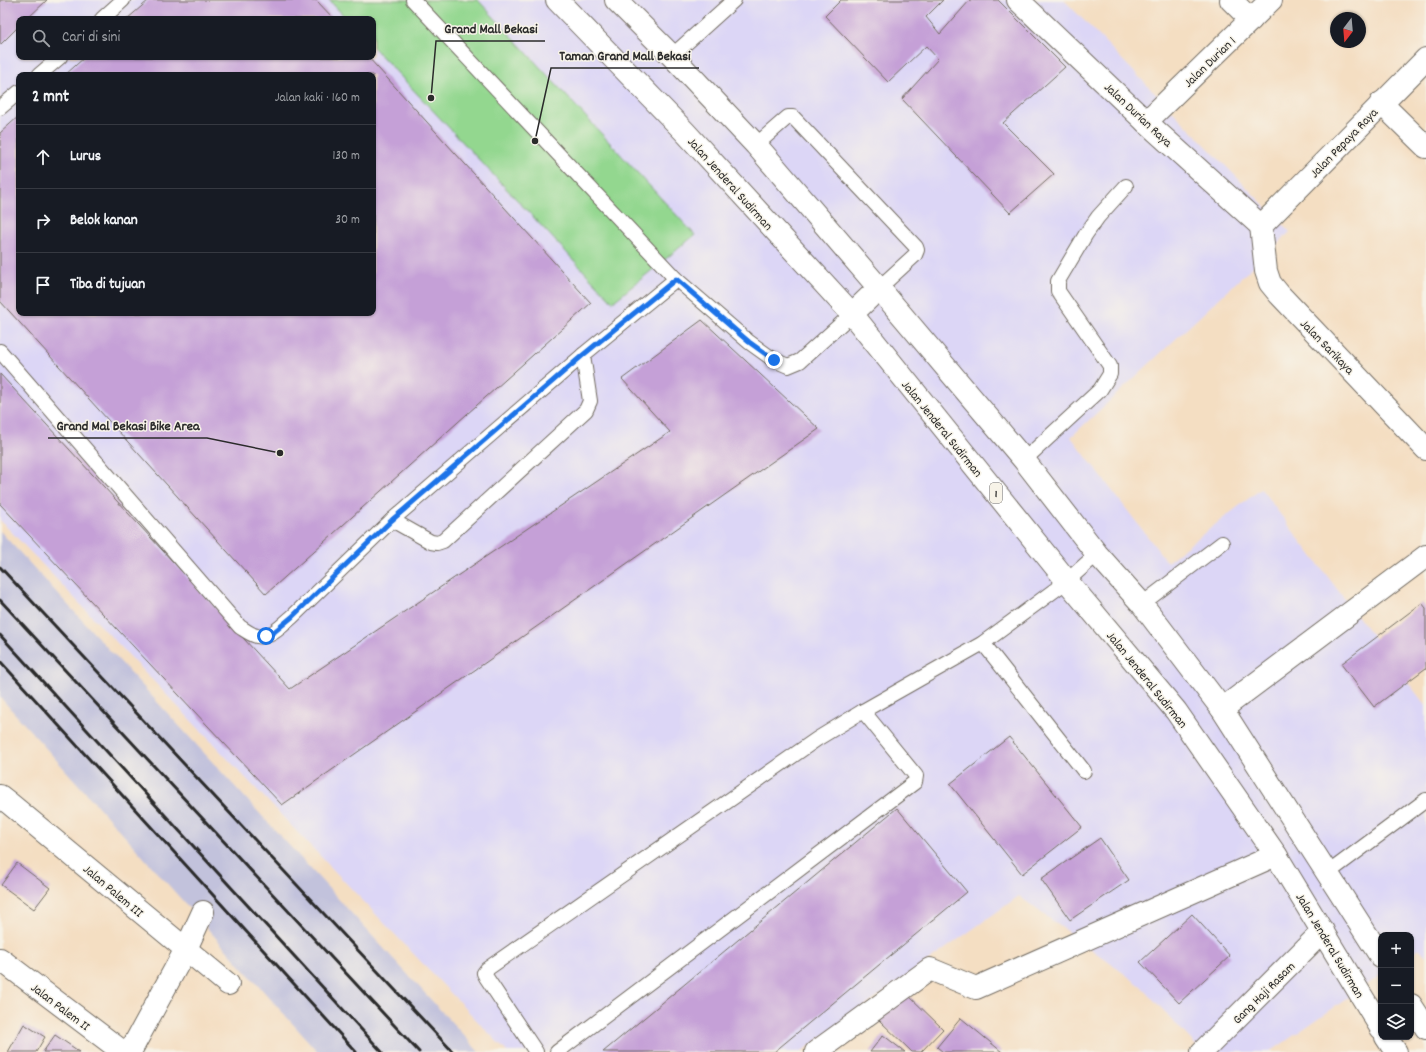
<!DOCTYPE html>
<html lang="id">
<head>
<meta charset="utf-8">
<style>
  :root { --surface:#171b24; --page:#242831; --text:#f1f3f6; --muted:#9ea1a6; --line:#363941 }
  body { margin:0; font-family:Dekko,sans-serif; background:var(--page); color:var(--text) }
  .controls { position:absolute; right:12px; bottom:12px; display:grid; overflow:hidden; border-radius:8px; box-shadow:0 1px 3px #0004 }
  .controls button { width:36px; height:36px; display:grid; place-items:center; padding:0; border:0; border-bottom:1px solid var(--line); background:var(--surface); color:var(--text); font:20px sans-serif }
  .compass { position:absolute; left:1330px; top:12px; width:36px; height:36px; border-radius:50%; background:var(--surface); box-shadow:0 1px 3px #0004; rotate:196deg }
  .stop { position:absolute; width:12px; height:12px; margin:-9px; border:3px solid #1a73e8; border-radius:50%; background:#fff }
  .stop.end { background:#1a73e8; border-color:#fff; box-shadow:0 1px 4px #0008 }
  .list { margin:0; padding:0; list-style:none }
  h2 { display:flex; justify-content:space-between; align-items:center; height:52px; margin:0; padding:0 16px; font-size:17px }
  h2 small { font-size:13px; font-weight:400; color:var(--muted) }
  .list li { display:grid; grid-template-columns:26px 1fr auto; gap:12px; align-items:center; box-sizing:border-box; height:64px; padding:0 16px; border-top:1px solid var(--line) }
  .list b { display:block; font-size:15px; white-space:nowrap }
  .list em { font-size:13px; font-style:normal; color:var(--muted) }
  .icon { flex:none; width:22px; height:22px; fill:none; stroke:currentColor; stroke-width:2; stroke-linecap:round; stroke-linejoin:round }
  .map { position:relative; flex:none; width:1426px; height:1052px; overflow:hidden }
  .search { position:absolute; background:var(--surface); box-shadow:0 1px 3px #0004; left:16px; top:16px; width:360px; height:44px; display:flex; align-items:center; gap:10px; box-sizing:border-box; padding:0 14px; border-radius:8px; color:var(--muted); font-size:15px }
  .panel { position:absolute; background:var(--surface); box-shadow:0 1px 3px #0004; left:16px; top:72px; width:360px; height:244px; border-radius:8px }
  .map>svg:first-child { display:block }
</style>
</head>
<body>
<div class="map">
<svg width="1426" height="1052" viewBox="0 0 1426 1052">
  <rect width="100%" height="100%" fill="#f7f3e8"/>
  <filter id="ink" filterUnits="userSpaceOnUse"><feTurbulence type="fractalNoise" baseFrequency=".025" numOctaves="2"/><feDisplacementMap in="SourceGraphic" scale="8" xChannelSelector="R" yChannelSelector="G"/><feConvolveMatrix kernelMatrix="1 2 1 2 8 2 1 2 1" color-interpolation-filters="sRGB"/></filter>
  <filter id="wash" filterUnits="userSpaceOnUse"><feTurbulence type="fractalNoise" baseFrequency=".012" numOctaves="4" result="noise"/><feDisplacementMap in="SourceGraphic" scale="16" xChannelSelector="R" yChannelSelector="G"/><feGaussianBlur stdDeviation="0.9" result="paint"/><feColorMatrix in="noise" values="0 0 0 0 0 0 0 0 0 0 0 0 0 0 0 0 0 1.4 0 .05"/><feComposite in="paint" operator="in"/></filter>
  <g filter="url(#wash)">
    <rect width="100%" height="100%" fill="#f4dec2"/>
    <path fill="#dcd6f6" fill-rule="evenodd" d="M 0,0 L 1064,0 L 1290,232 L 1071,437 L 1167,562 L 1261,489 L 1426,706 L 1426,956 L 1419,948 L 1411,954 L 1411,935 L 1381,935 L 1381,975 L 1270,1052 L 1202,1052 L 1141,986 L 1019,896 L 801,1052 L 507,1052 L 0,520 ZM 19,19 L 373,19 L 373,57 L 19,57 ZM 19,75 L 373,75 L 373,313 L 19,313 Z"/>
    <polygon fill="#c2c2dc" points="0,531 479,1052 318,1052 0,697"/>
    <polygon fill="#93d78f" stroke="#5f815d" points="329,0 478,0 695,235 613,302 373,47 373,19 347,19"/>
    <g id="blocks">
      <g fill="#c5a0d7">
        <polygon points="0,0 47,0 27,19 19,19 19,26 0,45"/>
        <polygon points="149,0 316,0 334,19 127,19"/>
        <polygon points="841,0 943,0 926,17 940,34 970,0 998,0 1065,67 1003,123 1054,174 1010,213 902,99 938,59 926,46 888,82 825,16"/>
        <polygon points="85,57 368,57 591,303 266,594 0,301 0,133 19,116 19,313 373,313 373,75 65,75"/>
        <polygon points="702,320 819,429 282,805 0,504 0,374 290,689 670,432 622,379"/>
        <polygon points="1422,603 1426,608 1426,668 1374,707 1341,664"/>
        <polygon points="1009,737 1082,827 1022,874 950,784"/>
        <polygon points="897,808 967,892 774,1052 603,1052"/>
        <polygon points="1100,838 1129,880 1070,920 1041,879"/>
        <polygon points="17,863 50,888 34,909 1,885"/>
        <polygon points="1192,914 1230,956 1179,1003 1140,962"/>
        <polygon points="905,992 943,1029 921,1052 912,1052 878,1019"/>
        <polygon points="961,1018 1002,1052 943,1052 937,1047"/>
        <polygon points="24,1024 45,1037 36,1052 8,1052"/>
        <polygon points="55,1035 80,1052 43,1052"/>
        <polygon points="883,1035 905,1052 870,1052"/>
      </g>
    </g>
  </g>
  <g filter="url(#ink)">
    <use href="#blocks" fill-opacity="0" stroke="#716a60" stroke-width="1"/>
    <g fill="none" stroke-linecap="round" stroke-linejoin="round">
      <g stroke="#716a60" stroke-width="16">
        <g id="service">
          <polyline points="413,0 676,279 749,342 774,360 788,366 800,361 852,314"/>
          <polyline points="102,19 123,0"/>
          <polyline points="672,56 734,0"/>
          <polyline points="39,75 60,57"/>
          <polyline points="0,108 19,92"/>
          <polyline points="756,145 788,117 793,117 916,247 917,250 915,255 879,288"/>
          <path d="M 0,351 L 240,627 C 245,630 251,635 257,636 C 271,639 282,625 292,617 L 392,520 L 583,355 L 676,279"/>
          <polyline points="1024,460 1100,390 1110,374 1110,366 1058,291 1058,281 1086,234 1098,217 1126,186"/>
          <polyline points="392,520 431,542 437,543 443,541 586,410 590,401 583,355"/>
          <polyline points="1142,604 1222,543"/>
          <polyline points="983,643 1084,771"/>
          <polyline points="1328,873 1426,800"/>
          <polyline points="536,1052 486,977 484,973 487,969 817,739 863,711 983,643 1067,581 1097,554"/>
          <polyline points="557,1052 915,782 916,776 863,711"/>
        </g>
      </g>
      <g stroke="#716a60" stroke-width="24">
        <g id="minor">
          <polyline points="1018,0 1146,122 1261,226"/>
          <polyline points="1231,0 1251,20"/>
          <polyline points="1381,103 1426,147"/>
          <polyline points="1146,122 1271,0"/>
          <polyline points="1261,226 1266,271 1270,283 1279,294 1426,449"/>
          <polyline points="1261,226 1426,59"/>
          <polyline points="1222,709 1426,556"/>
          <polyline points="0,796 9,803 228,984"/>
          <polyline points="0,959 123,1052"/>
          <polyline points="130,1052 186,949 203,912"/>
          <polyline points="816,1052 930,969 976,988 1276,855"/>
          <polyline points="1202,1052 1323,931"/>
        </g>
      </g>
      <g stroke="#716a60" stroke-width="24">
        <g id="trunk">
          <polyline points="557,0 685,132 852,314 1067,581 1176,711 1276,855 1381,1028"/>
          <polyline points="616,0 672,56 756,145 879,288 1024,460 1097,554 1142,604 1222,709 1381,957"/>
          <polyline points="852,314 879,288"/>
          <polyline points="1411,1005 1426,1028"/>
          <polyline points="1386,1037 1396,1052"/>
        </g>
      </g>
      <use href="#service" stroke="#fff" stroke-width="14"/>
      <use href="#minor" stroke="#fff" stroke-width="22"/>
      <use href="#trunk" stroke="#fff" stroke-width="22"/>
      <g stroke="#2b2b2b" stroke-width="3">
        <polyline points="0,567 453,1052"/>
        <polyline points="0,600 419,1052"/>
        <polyline points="0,635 382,1052"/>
        <polyline points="0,661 356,1052"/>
      </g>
    </g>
  </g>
  <g fill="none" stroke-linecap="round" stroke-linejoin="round" filter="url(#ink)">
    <polyline stroke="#1a73e8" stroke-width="5" points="266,636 274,632 292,617 392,520 583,355 676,279 749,342 774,360"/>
  </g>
  <g text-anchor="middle" stroke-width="3" stroke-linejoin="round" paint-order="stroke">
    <rect fill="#f7f3e8" stroke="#686764" stroke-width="1" x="990" y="483" width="12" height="20" rx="3"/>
    <g font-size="12" font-weight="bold" fill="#2b2b2b">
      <text x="996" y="497">1</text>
    </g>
    <g font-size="13" fill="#2b2b2b" stroke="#f7f3e8">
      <text transform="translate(1209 61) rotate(-44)" y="5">Jalan Durian 1</text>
      <text transform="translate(1139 114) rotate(43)" y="5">Jalan Durian Raya</text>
      <text transform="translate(1343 142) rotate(-46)" y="5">Jalan Pepaya Raya</text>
      <text transform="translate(731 183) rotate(48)" y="5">Jalan Jenderal Sudirman</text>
      <text transform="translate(1328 346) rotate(46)" y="5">Jalan Sarikaya</text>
      <text transform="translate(943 428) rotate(51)" y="5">Jalan Jenderal Sudirman</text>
      <text transform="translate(1148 679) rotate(51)" y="5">Jalan Jenderal Sudirman</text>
      <text transform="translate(114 890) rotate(40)" y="5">Jalan Palem III</text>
      <text transform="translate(1331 945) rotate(59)" y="5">Jalan Jenderal Sudirman</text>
      <text transform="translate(1263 992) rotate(-45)" y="5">Gang Haji Rasam</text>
      <text transform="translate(61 1006) rotate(37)" y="5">Jalan Palem II</text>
    </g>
  </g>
  <path fill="none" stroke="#2b2b2b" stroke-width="1.5" d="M431 98L436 41H545M535 141L551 68H699M280 453L207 438H48"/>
  <g fill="#2b2b2b" stroke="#f7f3e8" stroke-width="1.5">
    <circle cx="431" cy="98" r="4"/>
    <circle cx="535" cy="141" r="4"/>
    <circle cx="280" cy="453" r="4"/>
  </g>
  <g font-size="14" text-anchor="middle" font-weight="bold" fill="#2b2b2b" stroke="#f7f3e8" stroke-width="3" stroke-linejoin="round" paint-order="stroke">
    <text x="491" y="33">Grand Mall Bekasi</text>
    <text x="625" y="60">Taman Grand Mall Bekasi</text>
    <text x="128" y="430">Grand Mal Bekasi Bike Area</text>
  </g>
</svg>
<div class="controls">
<button>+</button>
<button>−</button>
<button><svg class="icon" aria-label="layers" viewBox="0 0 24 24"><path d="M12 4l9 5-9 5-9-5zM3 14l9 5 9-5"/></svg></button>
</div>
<svg class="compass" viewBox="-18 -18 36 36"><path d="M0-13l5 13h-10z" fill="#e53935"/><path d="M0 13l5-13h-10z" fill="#9ea1a6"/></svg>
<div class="stop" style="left:266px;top:636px"></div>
<div class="stop end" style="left:774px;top:360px"></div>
<div class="search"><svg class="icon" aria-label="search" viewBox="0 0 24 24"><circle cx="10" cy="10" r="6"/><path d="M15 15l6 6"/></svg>Cari di sini</div>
<section class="panel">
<h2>2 mnt<small>Jalan kaki · 160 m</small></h2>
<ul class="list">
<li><svg class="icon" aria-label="ahead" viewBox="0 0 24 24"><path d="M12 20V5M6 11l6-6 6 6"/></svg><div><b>Lurus</b></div><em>130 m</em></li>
<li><svg class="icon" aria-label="right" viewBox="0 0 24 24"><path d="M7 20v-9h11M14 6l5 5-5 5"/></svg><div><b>Belok kanan</b></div><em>30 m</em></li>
<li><svg class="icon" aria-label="arrive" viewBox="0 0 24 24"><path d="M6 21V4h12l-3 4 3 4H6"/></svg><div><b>Tiba di tujuan</b></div></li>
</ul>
</section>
</div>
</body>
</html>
